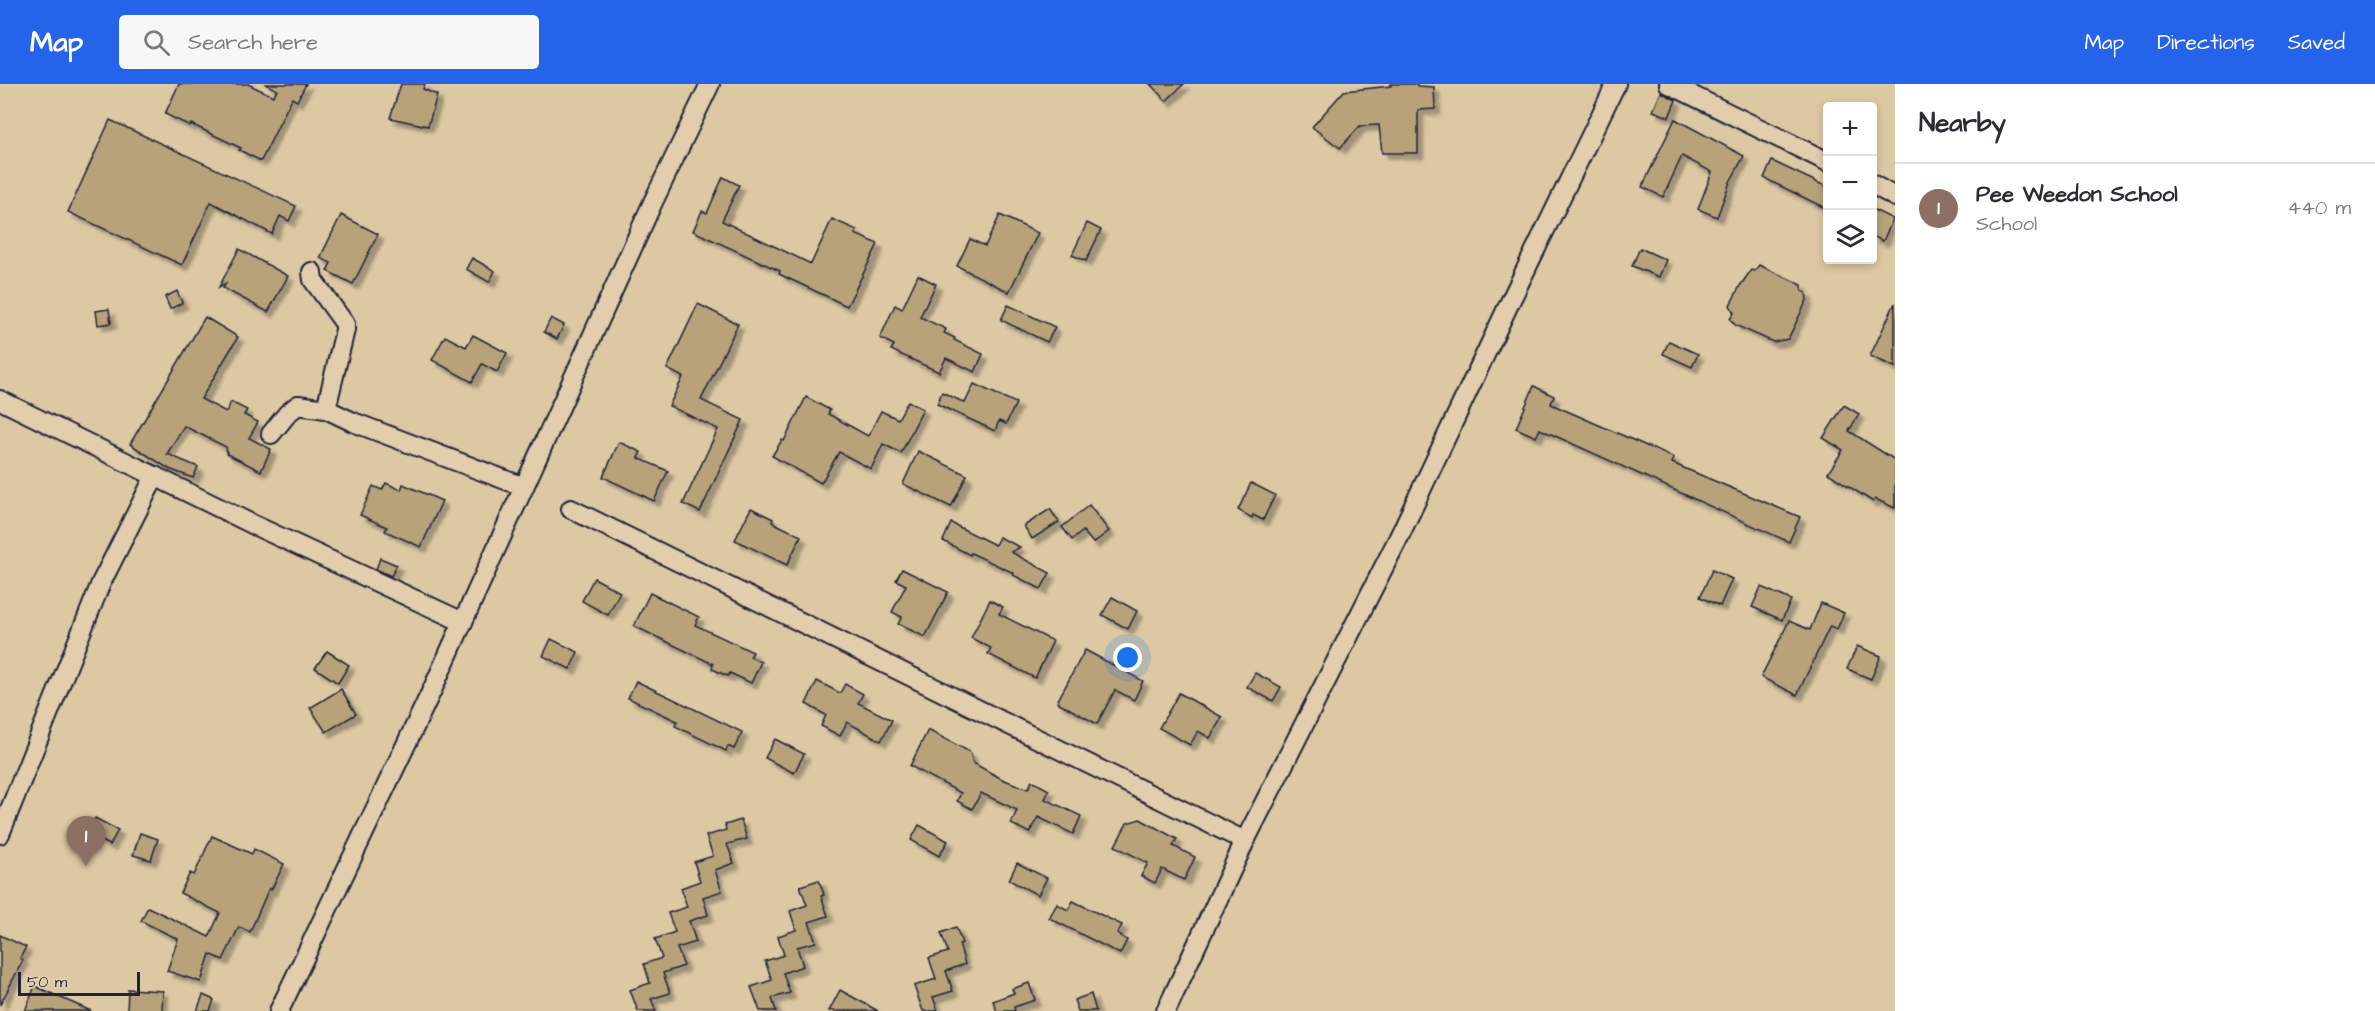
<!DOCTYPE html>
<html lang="en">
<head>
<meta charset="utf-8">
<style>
  :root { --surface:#fff; --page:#f7f7f7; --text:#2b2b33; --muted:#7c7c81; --line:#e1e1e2; --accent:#2563eb }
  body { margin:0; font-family:"Architects Daughter",sans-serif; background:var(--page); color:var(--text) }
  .controls { position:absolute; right:18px; top:18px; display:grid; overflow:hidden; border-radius:6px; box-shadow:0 3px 9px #0003 }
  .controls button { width:54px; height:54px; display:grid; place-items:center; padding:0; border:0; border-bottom:2px solid var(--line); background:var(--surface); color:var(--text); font:30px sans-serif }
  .scale { position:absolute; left:18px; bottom:15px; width:122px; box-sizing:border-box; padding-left:6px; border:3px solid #22223b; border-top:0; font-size:16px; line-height:21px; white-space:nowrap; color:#22223b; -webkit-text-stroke:4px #e2cdac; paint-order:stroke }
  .you { position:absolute; left:1128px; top:574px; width:21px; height:21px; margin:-15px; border:4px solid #fff; border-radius:50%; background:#1a73e8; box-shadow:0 0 0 9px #1a73e833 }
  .badge { display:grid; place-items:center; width:39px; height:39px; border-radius:50%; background:var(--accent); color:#fff; font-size:20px; font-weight:700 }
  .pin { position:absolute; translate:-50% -50px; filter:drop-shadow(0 2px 3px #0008) }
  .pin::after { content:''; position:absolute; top:32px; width:21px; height:18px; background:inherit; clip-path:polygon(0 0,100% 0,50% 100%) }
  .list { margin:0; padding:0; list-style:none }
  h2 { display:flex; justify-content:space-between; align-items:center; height:78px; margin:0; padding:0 24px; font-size:26px }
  h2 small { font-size:20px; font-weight:400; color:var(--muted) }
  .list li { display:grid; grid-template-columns:39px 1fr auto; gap:18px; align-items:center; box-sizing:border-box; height:90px; padding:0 24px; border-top:2px solid var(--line) }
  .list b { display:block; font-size:22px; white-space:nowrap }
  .list p { margin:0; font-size:20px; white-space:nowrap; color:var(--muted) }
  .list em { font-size:20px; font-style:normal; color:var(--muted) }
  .icon { flex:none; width:33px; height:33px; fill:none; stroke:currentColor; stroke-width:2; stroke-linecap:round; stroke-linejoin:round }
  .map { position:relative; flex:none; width:1895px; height:927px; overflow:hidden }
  header { display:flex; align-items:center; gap:36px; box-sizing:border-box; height:84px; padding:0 30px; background:var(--accent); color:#fff }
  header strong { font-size:28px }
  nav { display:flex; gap:33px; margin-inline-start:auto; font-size:21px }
  .search { width:420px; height:54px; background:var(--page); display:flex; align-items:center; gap:15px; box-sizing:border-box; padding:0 21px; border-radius:6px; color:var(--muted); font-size:22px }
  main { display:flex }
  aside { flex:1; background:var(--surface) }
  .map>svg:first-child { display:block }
</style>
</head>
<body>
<header>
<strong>Map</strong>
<div class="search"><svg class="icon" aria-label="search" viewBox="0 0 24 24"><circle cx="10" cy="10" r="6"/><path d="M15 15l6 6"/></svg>Search here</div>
<nav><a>Map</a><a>Directions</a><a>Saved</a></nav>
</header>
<main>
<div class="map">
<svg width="1895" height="927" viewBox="0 0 1895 927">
  <defs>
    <filter id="shadow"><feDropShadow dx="5.5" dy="5.5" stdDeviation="1.5" flood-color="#0004"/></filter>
  </defs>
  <rect width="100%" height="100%" fill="#ddc8a4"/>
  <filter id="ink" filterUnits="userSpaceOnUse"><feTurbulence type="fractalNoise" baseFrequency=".0167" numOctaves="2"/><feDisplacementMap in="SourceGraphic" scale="12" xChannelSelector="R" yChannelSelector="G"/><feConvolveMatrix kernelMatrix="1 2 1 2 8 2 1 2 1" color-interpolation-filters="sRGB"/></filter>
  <g filter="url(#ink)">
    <g fill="#b7a279" stroke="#22223b" stroke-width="1.5" filter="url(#shadow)">
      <polygon points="179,0 248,0 273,12 277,6 265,0 306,0 297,17 292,14 261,77 239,66 241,64 191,40 190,42 165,30"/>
      <polygon points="401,0 425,0 423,5 437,11 428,42 390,34"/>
      <polygon points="1150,0 1184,0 1166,17"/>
      <polygon points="1391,0 1417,0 1417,2 1434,3 1435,25 1418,26 1418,69 1382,69 1379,41 1360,42 1340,64 1312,43 1344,7 1391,2"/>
      <polygon points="1661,8 1676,16 1669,33 1653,27"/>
      <polygon points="1675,35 1744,72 1730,98 1717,133 1698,125 1712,88 1682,72 1663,113 1642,103"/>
      <polygon points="110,36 296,122 289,137 280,132 272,150 211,118 182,181 68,128"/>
      <polygon points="1772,77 1827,103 1827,125 1764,94"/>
      <polygon points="723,93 739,101 722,137 811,180 832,135 857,146 855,150 878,160 847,222 779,190 780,187 693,147 702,127 707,129"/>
      <polygon points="1872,125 1893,135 1883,157 1872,152"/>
      <polygon points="341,131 378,150 353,200 327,187 331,179 320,174"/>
      <polygon points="1000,131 1038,149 1009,208 957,182 970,155 985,162"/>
      <polygon points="1087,139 1101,146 1086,177 1072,171"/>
      <polygon points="1640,164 1666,176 1659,193 1632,182"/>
      <polygon points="239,165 288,192 268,228 223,204 226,199 219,203"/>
      <polygon points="472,174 495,187 489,198 466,185"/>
      <polygon points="1759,181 1802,201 1802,207 1806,209 1807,216 1788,255 1773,258 1735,241 1730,235 1734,229 1730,221 1740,202 1751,186 1755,187"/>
      <polygon points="918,191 936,200 920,233 946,245 944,249 955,254 954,256 983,270 975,288 946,274 939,288 891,266 894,261 880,254 895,221 902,225"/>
      <polygon points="177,207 182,219 170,225 165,213"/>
      <polygon points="1895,219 1895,283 1870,272"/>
      <polygon points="698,220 738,240 701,316 743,336 700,428 683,420 718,345 669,322 683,293 667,285"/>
      <polygon points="1008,221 1055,243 1047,258 1001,236"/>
      <polygon points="109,225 111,239 98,241 96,227"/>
      <polygon points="205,233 238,253 201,315 226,328 231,318 247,326 244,331 258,338 249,354 271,365 261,387 227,370 226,363 184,342 167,370 198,383 193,394 169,385 130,360"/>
      <polygon points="551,234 564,241 557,255 544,248"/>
      <polygon points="473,251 507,269 497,288 482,280 472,298 432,276 445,252 466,263"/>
      <polygon points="1669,257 1698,270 1692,283 1663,270"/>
      <polygon points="974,300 1016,319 1006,340 999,337 995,347 937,320 942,308 965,319"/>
      <polygon points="1534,302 1554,312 1551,320 1674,374 1672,379 1800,433 1789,458 1540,345 1536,353 1516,344"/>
      <polygon points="806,313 830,326 828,330 868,352 881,327 898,335 908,317 923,325 901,369 883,360 871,385 839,368 821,399 772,372 782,356 784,357"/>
      <polygon points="1844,321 1859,330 1849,347 1895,376 1895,424 1875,415 1873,418 1828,389 1843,366 1823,354"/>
      <polygon points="619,358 641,368 638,374 668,387 654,417 603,393"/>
      <polygon points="918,367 967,391 951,423 903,400"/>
      <polygon points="386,399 401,406 403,400 442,417 421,463 385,447 387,443 360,431 373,402 382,406"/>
      <polygon points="1251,399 1275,411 1263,436 1253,431 1252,434 1238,426"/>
      <polygon points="1089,421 1109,447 1093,459 1083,447 1072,456 1062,443"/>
      <polygon points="751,424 773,435 772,438 801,452 787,481 735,456"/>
      <polygon points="1050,425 1059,438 1032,455 1024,442"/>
      <polygon points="951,439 995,461 999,453 1020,463 1011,468 1050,489 1041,505 1013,491 1014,489 971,469 970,471 943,457"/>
      <polygon points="380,474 397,481 391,492 376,485"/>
      <polygon points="902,485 948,508 925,553 898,540 902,533 892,528 906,501 896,496"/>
      <polygon points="1712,486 1732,495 1720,522 1700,513"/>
      <polygon points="594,494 620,508 608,531 582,517"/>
      <polygon points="1761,503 1791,516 1782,536 1752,523"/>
      <polygon points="650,509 699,533 695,541 753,568 750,573 761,578 751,599 730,589 728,592 712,585 713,580 634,542"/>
      <polygon points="1112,513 1137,527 1128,545 1102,531"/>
      <polygon points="990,516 1003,523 999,530 1053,557 1035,594 988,570 991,564 971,554"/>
      <polygon points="1821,519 1844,529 1837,545 1830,542 1797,611 1761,593 1789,537 1810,546"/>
      <polygon points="551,555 578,568 570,585 543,572"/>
      <polygon points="1857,562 1881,572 1871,595 1847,585"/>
      <polygon points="1085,566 1143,597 1134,616 1115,606 1097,640 1057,618"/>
      <polygon points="327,567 349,581 338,599 315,584"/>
      <polygon points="1255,589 1281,603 1273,617 1247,603"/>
      <polygon points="636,597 742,648 734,665 728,662 726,667 675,642 677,637 628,614"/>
      <polygon points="817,597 840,609 845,600 863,610 858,619 892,636 881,657 847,638 840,652 821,642 826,631 806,620"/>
      <polygon points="341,605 356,630 326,648 310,624"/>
      <polygon points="1179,609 1222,633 1210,654 1198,647 1190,661 1159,644"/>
      <polygon points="928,646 970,668 973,679 1002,695 1028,705 1032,697 1049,706 1045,715 1081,732 1073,750 1038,733 1030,749 1011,740 1017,726 981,709 972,725 957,717 961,709 910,682"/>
      <polygon points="775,655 804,670 794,689 765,674"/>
      <polygon points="95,734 118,746 110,761 87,750"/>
      <polygon points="1140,735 1177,755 1173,762 1195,773 1184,796 1162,785 1155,799 1141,792 1148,779 1115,762 1127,739"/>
      <polygon points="741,736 747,755 727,760 734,779 715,786 722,807 703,813 708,831 689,837 696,858 677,864 684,882 663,889 670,909 651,915 656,927 638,927 630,906 650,899 644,880 662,874 655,855 675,848 668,829 687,823 681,804 700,797 694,778 713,772 706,752 726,746 725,741"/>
      <polygon points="919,741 948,757 939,772 911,756"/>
      <polygon points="140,749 158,755 151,776 133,771"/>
      <polygon points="212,752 252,770 254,765 284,780 271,806 269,804 250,848 239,843 223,876 210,870 201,898 167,887 178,855 141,837 148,823 209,853 220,829 180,809 190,789 194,791"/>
      <polygon points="1017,779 1047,794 1038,811 1009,796"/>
      <polygon points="819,796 824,811 821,812 828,832 809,838 816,858 797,863 803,882 783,889 790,909 772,914 776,927 760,927 751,903 772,896 765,877 784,871 778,852 796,846 790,827 807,821 800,802"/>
      <polygon points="1073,817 1122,841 1117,850 1127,856 1120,870 1049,834 1057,820 1068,826"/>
      <polygon points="956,843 962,859 959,860 965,880 946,887 953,907 933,913 938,927 923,927 914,902 936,895 929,874 948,868 941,849"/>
      <polygon points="0,851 26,863 20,874 23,876 0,921"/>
      <polygon points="1029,899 1035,916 1014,923 1015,927 997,927 993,917 1014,909 1012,905"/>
      <polygon points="35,902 59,913 91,927 25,927"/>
      <polygon points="128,905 163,907 162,927 127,927"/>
      <polygon points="840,906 878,927 829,927"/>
      <polygon points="1091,910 1096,927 1078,927 1074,916"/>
      <polygon points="203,911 214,916 210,927 197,927"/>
    </g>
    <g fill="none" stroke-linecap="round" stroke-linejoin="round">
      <g stroke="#22223b" stroke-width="22">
        <g id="minor">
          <polyline points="1669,0 1828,78"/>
          <polyline points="1872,100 1895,113"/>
          <polyline points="312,188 313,196 345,240 345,246 326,325"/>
          <polyline points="0,316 256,442 463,538"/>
          <polyline points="271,350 288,329 298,321 326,325 353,338 524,403"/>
          <polyline points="571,425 1245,757"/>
          <polyline points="0,750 101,499 155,392"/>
          <polyline points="279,927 433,604 653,118 710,0"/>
          <polyline points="1166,927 1245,757 1398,455 1510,218 1616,0"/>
        </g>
      </g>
      <use href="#minor" stroke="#e2cdac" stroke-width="18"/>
    </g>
  </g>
</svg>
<div class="controls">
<button>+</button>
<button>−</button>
<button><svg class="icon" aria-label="layers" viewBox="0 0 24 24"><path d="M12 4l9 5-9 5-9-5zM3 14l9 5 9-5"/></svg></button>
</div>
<div class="scale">50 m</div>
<div class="you"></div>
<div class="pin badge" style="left:86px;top:782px;background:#8d6e63">1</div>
</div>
<aside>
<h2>Nearby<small></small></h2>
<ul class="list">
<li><span class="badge" style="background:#8d6e63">1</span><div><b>Pee Weedon School</b><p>School</p></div><em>440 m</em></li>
</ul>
</aside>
</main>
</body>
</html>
